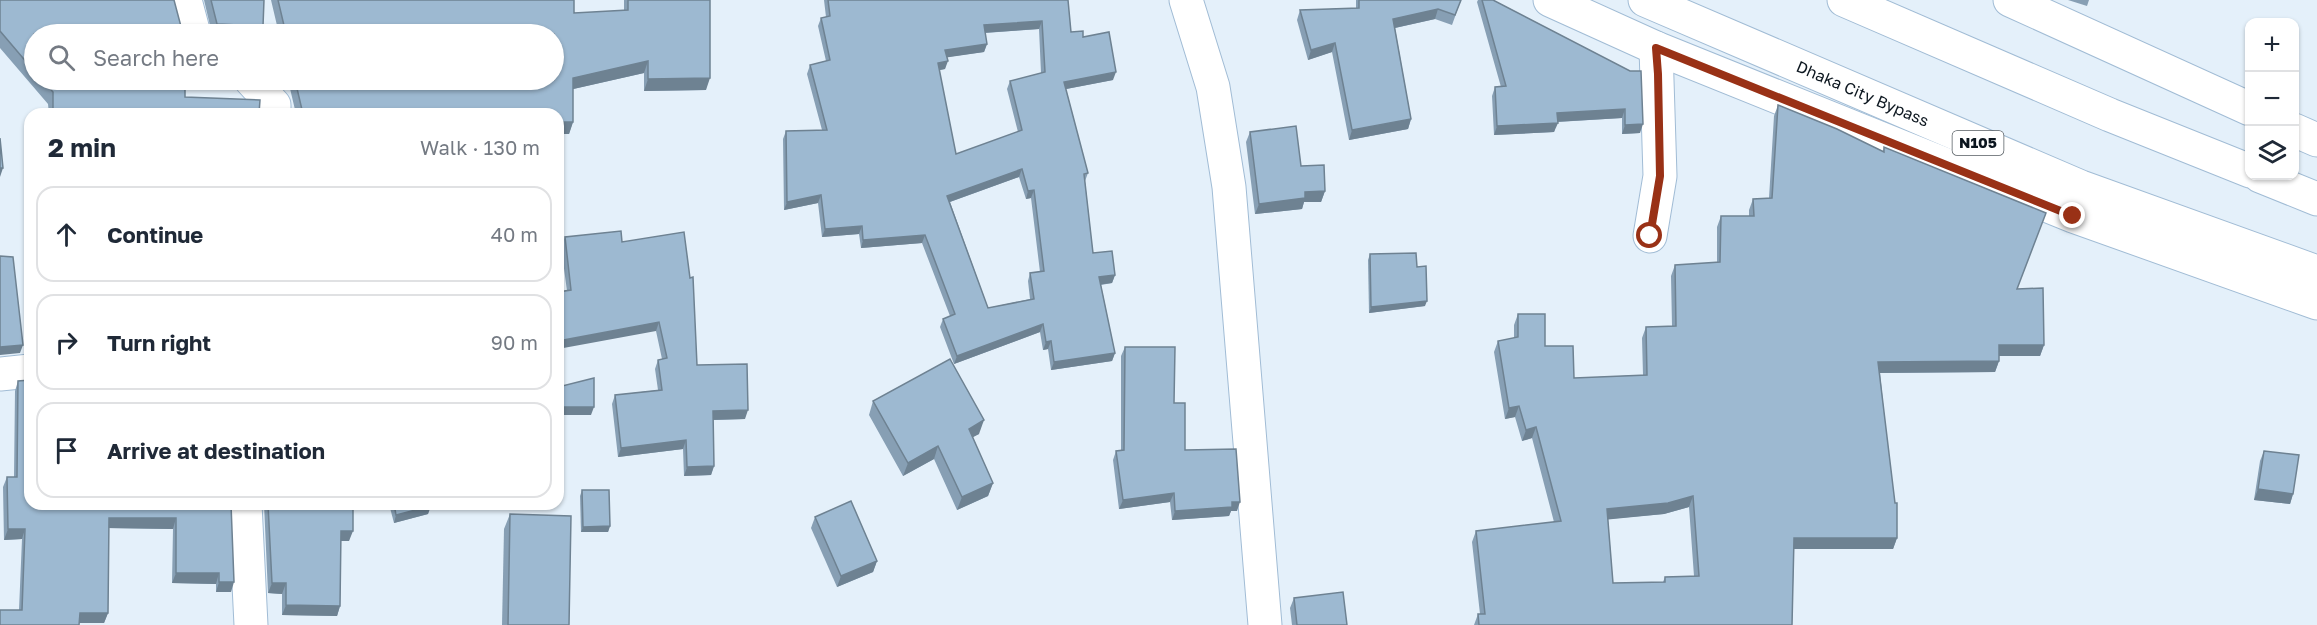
<!DOCTYPE html>
<html lang="en">
<head>
<meta charset="utf-8">
<style>
  :root { --surface:#fff; --page:#f6f6f7; --text:#1f2937; --muted:#747a83; --line:#e0e1e3 }
  body { margin:0; font-family:"Golos Text",sans-serif; background:var(--page); color:var(--text) }
  .controls { position:absolute; right:18px; top:18px; display:grid; overflow:hidden; border-radius:12px; box-shadow:0 2px 4px #0004 }
  .controls button { width:54px; height:54px; display:grid; place-items:center; padding:0; border:0; border-bottom:2px solid var(--line); background:var(--surface); color:var(--text); font:30px sans-serif }
  .stop { position:absolute; width:18px; height:18px; margin:-14px; border:4px solid #993116; border-radius:50%; background:#fff }
  .stop.end { background:#993116; border-color:#fff; box-shadow:0 2px 6px #0008 }
  .list { margin:0; padding:0; list-style:none }
  h2 { display:flex; justify-content:space-between; align-items:center; height:78px; margin:0; padding:0 24px; font-size:26px }
  h2 small { font-size:20px; font-weight:400; color:var(--muted) }
  .list li { display:grid; grid-template-columns:39px 1fr auto; gap:18px; align-items:center; box-sizing:border-box; height:96px; margin:0 12px 12px; padding:0 12px; border:2px solid var(--line); border-radius:18px }
  .list b { display:block; font-size:22px; white-space:nowrap }
  .list em { font-size:20px; font-style:normal; color:var(--muted) }
  .icon { flex:none; width:33px; height:33px; fill:none; stroke:currentColor; stroke-width:2; stroke-linecap:round; stroke-linejoin:round }
  .map { position:relative; flex:none; width:2317px; height:625px; overflow:hidden }
  .search { position:absolute; background:var(--surface); box-shadow:0 2px 4px #0004; left:24px; top:24px; width:540px; height:66px; display:flex; align-items:center; gap:15px; box-sizing:border-box; padding:0 21px; border-radius:33px; color:var(--muted); font-size:22px }
  .panel { position:absolute; background:var(--surface); box-shadow:0 2px 4px #0004; left:24px; top:108px; width:540px; height:402px; border-radius:18px }
  .map>svg:first-child { display:block }
</style>
</head>
<body>
<div class="map">
<svg width="2317" height="625" viewBox="0 0 2317 625">
  <rect width="100%" height="100%" fill="#e4f0fa"/>
  <g fill="none" stroke-linecap="round" stroke-linejoin="round">
    <g stroke="#a1bcd5" stroke-width="35">
      <g id="street">
        <polyline points="185,0 194,34"/>
        <polyline points="1186,0 1213,87 1229,187 1265,625"/>
        <polyline points="251,80 274,105 274,114"/>
        <polyline points="1650,236 1660,176 1656,48"/>
        <polyline points="0,374 30,371"/>
        <polyline points="245,504 251,625"/>
      </g>
    </g>
    <g stroke="#a1bcd5" stroke-width="35">
      <g id="secondary">
        <polyline points="1550,0 1656,48 2073,216 2317,303"/>
        <polyline points="2010,0 2250,109"/>
        <polyline points="2294,130 2317,140"/>
      </g>
    </g>
    <g stroke="#a1bcd5" stroke-width="35">
      <g id="highway">
        <path id="s1" d="M 1645,0 L 2081,187 L 2317,272"/>
        <polyline points="1844,0 2110,115 2250,171"/>
        <polyline points="2260,176 2317,199"/>
      </g>
    </g>
    <use href="#street" stroke="#fff" stroke-width="33"/>
    <use href="#secondary" stroke="#fff" stroke-width="33"/>
    <use href="#highway" stroke="#fff" stroke-width="33"/>
  </g>
  <g fill="#879fb4" fill-rule="evenodd">
    <polygon points="0,0 34,34 34,80 185,80 185,97 259,114 49,114 48,104 0,48"/>
    <polygon points="204,0 264,0 263,26 259,34 212,34"/>
    <polygon points="271,0 574,0 574,13 624,11 624,0 710,0 706,90 644,91 644,73 573,89 573,122 569,134 558,134 558,114 296,114 288,80 554,80 554,34 279,34"/>
    <path d="M 824,0 L 1068,0 L 1071,32 L 1083,37 L 1113,80 L 1066,89 L 1088,173 L 1085,181 L 1093,253 L 1115,275 L 1112,283 L 1101,285 L 1115,353 L 1112,361 L 1051,370 L 1048,349 L 1043,350 L 1040,332 L 954,364 L 940,327 L 943,319 L 950,316 L 922,243 L 861,248 L 859,234 L 822,237 L 818,203 L 784,210 L 783,139 L 786,131 L 822,130 L 807,74 L 810,65 L 826,61 L 818,26 L 821,18 L 826,17 ZM 1039,29 L 1041,73 L 1010,81 L 1007,89 L 1018,132 L 956,154 L 939,70 L 945,69 L 947,57 L 984,52 L 987,44 L 985,33 ZM 1019,177 L 1026,199 L 1031,198 L 1040,272 L 1030,273 L 1028,281 L 1030,299 L 988,308 L 950,202 Z"/>
    <polygon points="1356,0 1461,0 1452,25 1435,19 1395,28 1411,119 1408,129 1349,140 1332,52 1308,60 1297,20 1300,10 1356,8"/>
    <polygon points="1478,0 1493,0 1630,71 1640,133 1622,134 1622,118 1557,122 1554,132 1494,135 1492,96 1495,87 1501,87 1477,2"/>
    <polygon points="2068,0 2089,0 2087,6"/>
    <path d="M 1778,105 L 1883,151 L 1884,147 L 2017,289 L 2044,345 L 2040,356 L 1999,356 L 1999,361 L 1995,372 L 1880,373 L 1897,538 L 1893,549 L 1794,549 L 1792,625 L 1474,625 L 1478,614 L 1480,614 L 1472,542 L 1476,531 L 1554,522 L 1532,438 L 1522,441 L 1515,417 L 1505,419 L 1494,352 L 1498,341 L 1514,338 L 1514,325 L 1518,314 L 1545,346 L 1574,378 L 1643,375 L 1642,338 L 1646,327 L 1672,326 L 1671,276 L 1675,265 L 1717,263 L 1717,227 L 1721,216 L 1749,216 L 1749,210 L 1753,199 L 1769,198 L 1774,116 ZM 1689,507 L 1694,576 L 1665,577 L 1663,582 L 1613,583 L 1608,519 L 1664,514 Z"/>
    <polygon points="1250,132 1301,166 1325,191 1321,202 1304,202 1302,209 1255,214 1246,142"/>
    <polygon points="565,237 622,242 697,365 745,419 713,420 714,466 711,475 684,476 683,449 618,457 612,404 615,395 658,390 655,369 658,360 662,359 656,331 567,291 561,246"/>
    <polygon points="1370,254 1417,267 1425,306 1369,313 1368,260"/>
    <polygon points="1125,347 1174,403 1185,450 1237,511 1231,511 1229,516 1172,520 1170,502 1119,509 1113,460 1116,451 1121,451 1121,356"/>
    <polygon points="18,381 231,504 231,592 216,592 216,584 172,583 173,529 109,528 108,613 104,623 19,610 22,539 4,540 3,487 7,477 14,477 15,391"/>
    <polygon points="873,401 979,434 972,437 993,483 988,496 957,510 934,459 903,476 869,415"/>
    <polygon points="2264,451 2293,494 2290,504 2254,500 2260,461"/>
    <polygon points="582,490 610,526 608,532 581,532 580,496"/>
    <polygon points="264,504 353,504 349,541 341,541 340,606 337,616 282,615 282,594 268,593"/>
    <polygon points="389,504 430,504 428,514 394,523"/>
    <polygon points="510,514 569,625 502,625 504,529"/>
    <polygon points="815,517 877,561 873,572 837,587 811,528"/>
    <polygon points="1294,598 1347,625 1292,625 1290,608"/>
  </g>
  <g fill="#6e8292">
    <polygon points="1438,9 1435,19 1390,29 1393,19"/>
    <polygon points="1042,21 1039,29 981,33 984,25"/>
    <polygon points="217,24 263,26 259,34 213,34"/>
    <polygon points="1335,43 1332,52 1308,60 1311,50"/>
    <polygon points="987,44 984,52 943,58 945,50"/>
    <polygon points="648,61 644,73 569,90 573,78"/>
    <polygon points="948,61 945,69 935,71 938,63"/>
    <polygon points="1116,72 1113,80 1061,90 1064,82"/>
    <polygon points="710,78 706,90 644,91 648,79"/>
    <polygon points="1625,109 1622,118 1554,122 1557,113"/>
    <polygon points="1411,119 1408,129 1349,140 1352,130"/>
    <polygon points="558,122 573,122 569,134 558,134"/>
    <polygon points="1558,123 1554,132 1494,135 1497,126"/>
    <polygon points="1643,124 1640,133 1622,134 1625,125"/>
    <polygon points="0,168 3,168 0,177"/>
    <polygon points="1022,169 1019,177 944,204 947,196"/>
    <polygon points="1034,190 1031,198 1026,199 1028,191"/>
    <polygon points="1325,191 1321,202 1304,202 1302,209 1255,214 1259,204 1305,192"/>
    <polygon points="821,195 818,203 784,210 787,202"/>
    <polygon points="862,226 859,234 822,237 825,229"/>
    <polygon points="925,235 922,243 861,248 863,240"/>
    <polygon points="1115,275 1112,283 1096,285 1099,277"/>
    <polygon points="1427,301 1425,306 1369,313 1371,307"/>
    <polygon points="659,322 656,331 558,349 558,341"/>
    <polygon points="1043,324 1040,332 954,364 957,356"/>
    <polygon points="1051,341 1048,349 1043,350 1046,342"/>
    <polygon points="23,345 20,353 0,355 0,347"/>
    <polygon points="1999,345 2044,345 2040,356 1995,356"/>
    <polygon points="1115,353 1112,361 1051,370 1054,362"/>
    <polygon points="1999,361 1995,372 1874,373 1878,362"/>
    <polygon points="1519,406 1515,417 1505,419 1509,408"/>
    <polygon points="558,407 594,407 591,415 558,415"/>
    <polygon points="748,410 745,419 710,420 713,411"/>
    <polygon points="984,420 979,434 964,442 969,429"/>
    <polygon points="1536,427 1532,438 1522,441 1526,430"/>
    <polygon points="686,440 683,449 618,457 621,448"/>
    <polygon points="938,446 934,459 903,476 908,463"/>
    <polygon points="714,466 711,475 684,476 687,467"/>
    <polygon points="993,483 988,496 957,510 962,497"/>
    <polygon points="2258,489 2293,494 2290,504 2254,500"/>
    <polygon points="1174,493 1170,502 1119,509 1123,500"/>
    <polygon points="1693,496 1689,507 1664,514 1603,520 1607,509"/>
    <polygon points="1232,502 1240,502 1237,511 1231,511 1229,516 1172,520 1175,511"/>
    <polygon points="431,506 428,514 394,523 396,515"/>
    <polygon points="109,518 176,518 173,529 105,528"/>
    <polygon points="610,526 608,532 581,532 583,527"/>
    <polygon points="8,529 25,529 22,539 4,540"/>
    <polygon points="341,531 353,531 349,541 337,541"/>
    <polygon points="1794,538 1897,538 1893,549 1790,549"/>
    <polygon points="877,561 873,572 837,587 841,576"/>
    <polygon points="176,573 219,573 216,584 172,583"/>
    <polygon points="219,582 234,582 231,592 216,592"/>
    <polygon points="272,583 286,583 282,594 268,593"/>
    <polygon points="286,605 340,606 337,616 282,615"/>
    <polygon points="80,613 108,613 104,623 76,623"/>
  </g>
  <g fill="#9db9d1" stroke="#6e8292" stroke-width="1.5" fill-rule="evenodd">
    <polygon points="0,0 174,0 183,34 34,34 34,71 0,31"/>
    <polygon points="211,0 264,0 263,26 217,24"/>
    <polygon points="278,0 574,0 574,13 628,10 628,0 710,0 710,78 648,79 648,61 573,78 573,122 558,122 558,114 303,114 295,80 554,80 554,34 286,34"/>
    <path d="M 828,0 L 1068,0 L 1071,32 L 1083,31 L 1083,37 L 1109,32 L 1116,72 L 1064,82 L 1088,173 L 1084,174 L 1093,253 L 1112,251 L 1115,275 L 1099,277 L 1115,353 L 1054,362 L 1051,341 L 1046,342 L 1043,324 L 957,356 L 943,319 L 955,314 L 925,235 L 863,240 L 862,226 L 825,229 L 821,195 L 787,202 L 786,131 L 827,130 L 810,65 L 830,60 L 821,18 L 830,16 ZM 1042,21 L 1045,72 L 1010,81 L 1022,130 L 956,154 L 938,63 L 948,61 L 945,50 L 987,44 L 984,25 ZM 1022,169 L 1028,191 L 1034,190 L 1044,271 L 1030,273 L 1034,299 L 988,308 L 947,196 Z"/>
    <polygon points="1359,0 1461,0 1455,15 1438,9 1393,19 1411,119 1352,130 1335,43 1311,50 1300,10 1359,8"/>
    <polygon points="1482,0 1493,0 1630,71 1641,71 1643,124 1625,125 1625,109 1557,113 1558,123 1497,126 1495,87 1506,86"/>
    <polygon points="42,80 185,80 185,97 260,100 259,114 53,114 53,92"/>
    <path d="M 1778,105 L 1837,129 L 1884,152 L 1884,147 L 2046,213 L 2017,289 L 2043,288 L 2044,345 L 1999,345 L 1999,361 L 1878,362 L 1895,503 L 1897,503 L 1897,538 L 1794,538 L 1792,625 L 1479,625 L 1478,614 L 1485,614 L 1476,531 L 1561,521 L 1536,427 L 1526,430 L 1519,406 L 1509,408 L 1498,341 L 1518,337 L 1518,314 L 1545,314 L 1545,346 L 1573,346 L 1574,378 L 1647,375 L 1646,327 L 1676,326 L 1675,265 L 1720,262 L 1721,216 L 1754,216 L 1753,199 L 1772,198 ZM 1693,496 L 1699,576 L 1665,577 L 1665,582 L 1613,583 L 1607,509 L 1668,503 Z"/>
    <polygon points="1296,126 1301,166 1324,165 1325,191 1305,192 1305,198 1259,204 1250,132"/>
    <polygon points="0,138 3,168 0,168"/>
    <polygon points="621,231 622,242 684,232 690,278 693,277 697,365 747,364 748,410 713,411 714,466 687,467 686,440 621,448 615,395 662,390 658,360 667,358 659,322 558,341 558,292 571,290 565,237"/>
    <polygon points="1416,253 1417,267 1426,266 1427,301 1371,307 1370,254"/>
    <polygon points="0,256 13,257 23,345 0,347"/>
    <polygon points="1125,347 1175,347 1174,403 1185,403 1185,450 1236,449 1240,502 1232,502 1232,507 1175,511 1174,493 1123,500 1116,451 1124,450"/>
    <polygon points="950,359 984,420 969,429 993,483 962,497 938,446 908,463 873,401"/>
    <polygon points="594,378 594,407 558,407 558,387"/>
    <polygon points="30,380 30,504 231,504 234,582 219,582 219,573 176,573 176,518 109,518 108,613 80,613 79,625 0,625 0,610 22,610 25,529 8,529 7,477 17,477 18,381"/>
    <polygon points="2264,451 2299,455 2293,494 2258,489"/>
    <polygon points="582,490 609,490 610,526 583,527"/>
    <polygon points="851,501 877,561 841,576 815,517"/>
    <polygon points="268,504 353,504 353,531 341,531 340,606 286,605 286,583 272,583"/>
    <polygon points="394,504 430,504 431,506 396,515"/>
    <polygon points="510,514 571,516 569,625 508,625"/>
    <polygon points="1343,592 1347,625 1297,625 1294,598"/>
  </g>
  <g fill="none" stroke-linecap="round" stroke-linejoin="round">
    <polyline stroke="#993116" stroke-width="8" points="1650,236 1660,176 1658,74 1656,48 2073,216"/>
  </g>
  <g text-anchor="middle" stroke-width="4.5" stroke-linejoin="round" paint-order="stroke">
    <rect fill="#fff" stroke="#555c62" stroke-width="1.5" x="1952.5" y="131" width="51" height="24" rx="4.5"/>
    <g font-size="15" font-weight="bold" fill="#0c161f">
      <text x="1978" y="148">N105</text>
    </g>
    <g font-size="16" fill="#0c161f" stroke="#fff">
      <text dy="6" stroke="none"><textPath href="#s1" startOffset="237">Dhaka City Bypass</textPath></text>
    </g>
  </g>
</svg>
<div class="controls">
<button>+</button>
<button>−</button>
<button><svg class="icon" aria-label="layers" viewBox="0 0 24 24"><path d="M12 4l9 5-9 5-9-5zM3 14l9 5 9-5"/></svg></button>
</div>
<div class="stop" style="left:1650px;top:236px"></div>
<div class="stop end" style="left:2073px;top:216px"></div>
<div class="search"><svg class="icon" aria-label="search" viewBox="0 0 24 24"><circle cx="10" cy="10" r="6"/><path d="M15 15l6 6"/></svg>Search here</div>
<section class="panel">
<h2>2 min<small>Walk · 130 m</small></h2>
<ul class="list">
<li><svg class="icon" aria-label="ahead" viewBox="0 0 24 24"><path d="M12 20V5M6 11l6-6 6 6"/></svg><div><b>Continue</b></div><em>40 m</em></li>
<li><svg class="icon" aria-label="right" viewBox="0 0 24 24"><path d="M7 20v-9h11M14 6l5 5-5 5"/></svg><div><b>Turn right</b></div><em>90 m</em></li>
<li><svg class="icon" aria-label="arrive" viewBox="0 0 24 24"><path d="M6 21V4h12l-3 4 3 4H6"/></svg><div><b>Arrive at destination</b></div></li>
</ul>
</section>
</div>
</body>
</html>
